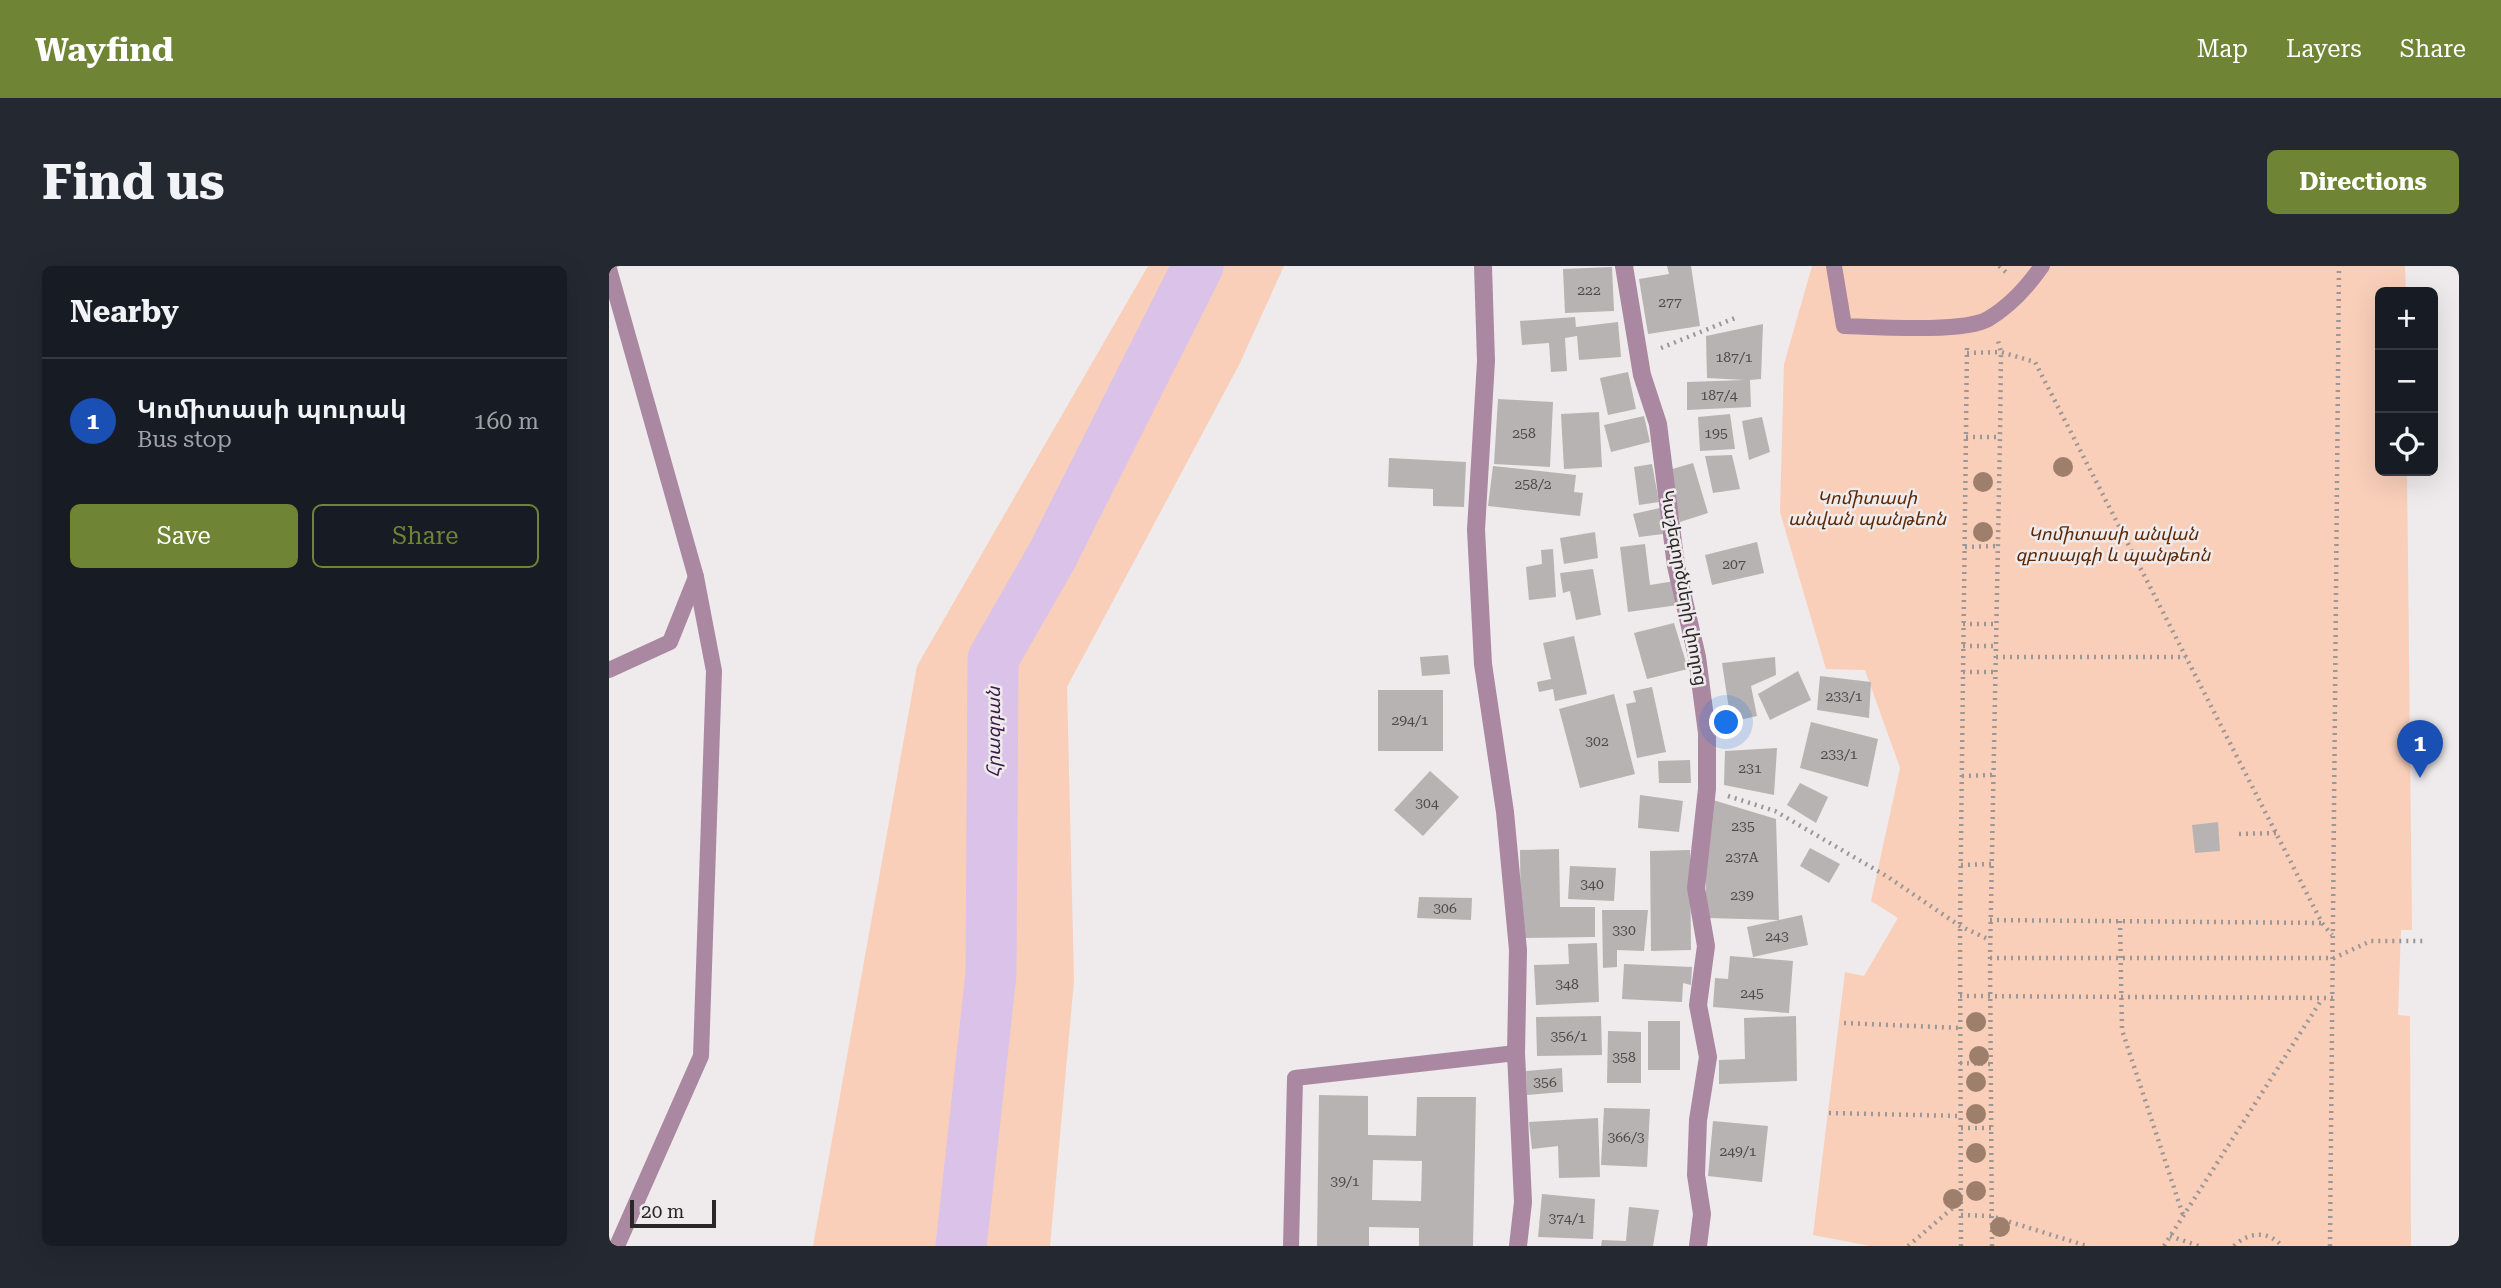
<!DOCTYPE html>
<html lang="en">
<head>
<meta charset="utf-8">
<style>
  :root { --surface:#171b24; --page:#242831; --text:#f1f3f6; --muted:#9ea1a6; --line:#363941; --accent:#6f8435 }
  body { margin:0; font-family:"Roboto Serif","Noto Sans Armenian",serif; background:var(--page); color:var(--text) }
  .controls { position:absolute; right:21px; top:21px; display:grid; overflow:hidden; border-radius:10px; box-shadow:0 7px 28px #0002 }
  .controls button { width:63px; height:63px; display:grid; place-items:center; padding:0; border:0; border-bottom:2px solid var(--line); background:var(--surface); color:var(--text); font:35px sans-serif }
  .scale { position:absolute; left:21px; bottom:18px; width:86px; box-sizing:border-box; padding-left:7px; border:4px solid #292728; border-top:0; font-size:19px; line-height:24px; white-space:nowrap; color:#292728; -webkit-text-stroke:5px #efeaeb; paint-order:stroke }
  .you { position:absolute; left:1118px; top:457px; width:24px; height:24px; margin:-18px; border:5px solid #fff; border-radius:50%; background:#1a73e8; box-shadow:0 0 0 10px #1a73e833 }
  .badge { display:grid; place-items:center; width:46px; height:46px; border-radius:50%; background:var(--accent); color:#fff; font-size:23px; font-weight:700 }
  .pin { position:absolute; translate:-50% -58px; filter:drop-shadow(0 2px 4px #0008) }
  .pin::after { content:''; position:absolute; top:37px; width:24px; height:21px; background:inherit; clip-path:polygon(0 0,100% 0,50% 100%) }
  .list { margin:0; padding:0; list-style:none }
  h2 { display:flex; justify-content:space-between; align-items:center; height:91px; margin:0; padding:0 28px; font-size:30px }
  h2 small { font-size:23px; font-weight:400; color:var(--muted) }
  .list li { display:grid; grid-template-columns:46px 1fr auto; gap:21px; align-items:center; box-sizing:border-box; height:126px; padding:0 28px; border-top:2px solid var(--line) }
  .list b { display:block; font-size:26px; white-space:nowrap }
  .list p { margin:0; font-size:23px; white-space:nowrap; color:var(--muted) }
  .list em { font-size:23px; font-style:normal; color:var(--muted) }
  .actions { display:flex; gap:14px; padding:21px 28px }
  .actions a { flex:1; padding:16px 0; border:2px solid var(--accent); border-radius:10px; text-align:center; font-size:24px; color:var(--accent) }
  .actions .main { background:var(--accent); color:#fff }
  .icon { flex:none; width:38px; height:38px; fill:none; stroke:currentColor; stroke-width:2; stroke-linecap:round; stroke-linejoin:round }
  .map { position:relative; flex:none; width:1850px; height:980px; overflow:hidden; border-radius:10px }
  header { display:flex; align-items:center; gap:42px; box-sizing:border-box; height:98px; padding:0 35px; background:var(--accent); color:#fff }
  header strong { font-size:33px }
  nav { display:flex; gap:38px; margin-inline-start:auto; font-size:24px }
  .intro { display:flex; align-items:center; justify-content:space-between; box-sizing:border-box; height:168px; padding:0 42px }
  h1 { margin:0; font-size:49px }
  .button { padding:18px 32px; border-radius:10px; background:var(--accent); color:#fff; font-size:24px; font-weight:700 }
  main { display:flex; gap:42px; padding:0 42px }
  aside { flex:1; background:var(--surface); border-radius:10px; box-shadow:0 7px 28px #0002 }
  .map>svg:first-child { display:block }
</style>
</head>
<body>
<header>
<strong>Wayfind</strong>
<nav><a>Map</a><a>Layers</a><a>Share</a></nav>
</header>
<div class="intro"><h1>Find us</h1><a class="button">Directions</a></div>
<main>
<aside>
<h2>Nearby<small></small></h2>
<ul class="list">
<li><span class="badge" style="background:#1a4fb4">1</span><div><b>Կոմիտասի պուրակ</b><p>Bus stop</p></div><em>160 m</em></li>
</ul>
<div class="actions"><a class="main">Save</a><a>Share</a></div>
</aside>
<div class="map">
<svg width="1850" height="980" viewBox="0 0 1850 980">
  <rect width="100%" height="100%" fill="#efeaeb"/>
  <g fill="#f9cfb9">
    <polygon points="539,0 675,0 630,99 458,421 465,715 441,980 204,980 308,400"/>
    <polygon points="1203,0 1796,0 1797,26 1771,26 1771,205 1798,205 1803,664 1792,664 1789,749 1801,750 1802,980 1261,980 1204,969 1236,706 1255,710 1289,652 1262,635 1291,502 1256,404 1217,403 1171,246 1175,98"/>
  </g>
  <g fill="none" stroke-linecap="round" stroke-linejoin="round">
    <polyline stroke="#dac2e8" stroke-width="51" points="352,980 382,708 384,393 443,290 589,0"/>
  </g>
  <g fill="#b8b3b3" fill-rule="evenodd">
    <polygon points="1058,0 1082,0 1091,60 1039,68 1030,13 1060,8"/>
    <polygon points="1003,1 1005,45 956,47 954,3"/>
    <polygon points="966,51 967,61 1009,56 1012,91 970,94 968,70 956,72 958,105 942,106 940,77 913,79 911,55"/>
    <polygon points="1154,58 1152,113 1141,114 1142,141 1078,144 1078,116 1136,114 1098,112 1097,70"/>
    <polygon points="1019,106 1027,143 999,149 991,112"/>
    <polygon points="889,133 944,136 941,201 885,198"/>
    <polygon points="990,146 993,201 955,203 952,148"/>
    <polygon points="1121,148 1126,183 1091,185 1089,151"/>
    <polygon points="1035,150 1041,176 1002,186 995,159"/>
    <polygon points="1153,151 1161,186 1140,194 1133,155"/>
    <polygon points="1123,189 1131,223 1104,227 1096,190"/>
    <polygon points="780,192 857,196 855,241 824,240 824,223 779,221"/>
    <polygon points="1084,197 1099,247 1071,256 1060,204"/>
    <polygon points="1043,198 1050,236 1030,239 1025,201"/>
    <polygon points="884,200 967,209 965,226 974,227 971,250 879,240"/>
    <polygon points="1051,242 1054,268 1030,271 1024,248"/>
    <polygon points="986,266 989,292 955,298 951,272"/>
    <polygon points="1148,276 1155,307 1103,319 1096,289"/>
    <polygon points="1036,278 1041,319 1066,315 1069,339 1019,346 1011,281"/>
    <polygon points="944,283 947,331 920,334 917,301 933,298 932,284"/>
    <polygon points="984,303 992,349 967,354 961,325 954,327 951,307"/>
    <polygon points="1065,357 1079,403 1038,413 1025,367"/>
    <polygon points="965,370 978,428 946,435 944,423 930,426 928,416 942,413 934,377"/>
    <polygon points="839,389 841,408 813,410 811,391"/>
    <polygon points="1166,391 1167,409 1142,420 1148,450 1122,456 1113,397"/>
    <polygon points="1189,405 1202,434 1161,454 1149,428"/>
    <polygon points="1211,410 1262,416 1260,452 1208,444"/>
    <polygon points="1043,421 1057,486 1028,492 1017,438 1027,436 1024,425"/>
    <rect x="769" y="424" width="65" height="61"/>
    <polygon points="1005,428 1026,508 971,522 950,443"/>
    <polygon points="1202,456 1269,473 1259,521 1191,502"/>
    <polygon points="1168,482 1165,529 1115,519 1116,485"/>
    <polygon points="1081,494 1082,517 1050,517 1049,495"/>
    <polygon points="821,505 850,531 814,570 785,544"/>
    <polygon points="1191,517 1219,531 1207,557 1178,539"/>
    <polygon points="1031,529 1074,535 1070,566 1029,562"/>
    <polygon points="1104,534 1167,553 1170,654 1193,649 1199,679 1144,691 1138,661 1170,654 1098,652 1096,600"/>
    <polygon points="1609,556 1611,585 1586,587 1583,559"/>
    <polygon points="1201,582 1231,598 1220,617 1191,600"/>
    <polygon points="950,583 951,641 986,641 986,671 912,672 911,584"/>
    <polygon points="1081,584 1082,684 1042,685 1041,585"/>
    <polygon points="961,600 1007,602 1005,635 959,633"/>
    <polygon points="810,631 863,632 862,654 808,652"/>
    <polygon points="993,644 1039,644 1035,685 1008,684 1008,701 994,702"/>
    <polygon points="988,677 990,736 927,739 925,699 960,698 959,678"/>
    <polygon points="1121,690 1184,695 1180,747 1104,741 1106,712 1119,713"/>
    <polygon points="1015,698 1083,701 1082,719 1074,717 1073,736 1013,733"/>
    <polygon points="992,750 993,789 928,790 927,751"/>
    <polygon points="1187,750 1188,815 1110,818 1110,794 1136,793 1135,752"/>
    <rect x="1039" y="755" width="32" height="49"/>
    <polygon points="999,765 1032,766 1032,817 998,817"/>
    <polygon points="953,802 954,826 918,829 917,805"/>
    <path d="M 710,829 L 759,830 L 759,869 L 807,870 L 808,831 L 867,831 L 864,980 L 810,980 L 810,962 L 760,961 L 760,980 L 708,980 ZM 764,894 L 813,895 L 812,935 L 763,934 Z"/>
    <polygon points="995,842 1041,843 1038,901 992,899"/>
    <polygon points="989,852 991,911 950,912 949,880 923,883 920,856"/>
    <polygon points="1104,855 1159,860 1153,916 1099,910"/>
    <polygon points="933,928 986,933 984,973 929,971"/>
    <polygon points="1020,941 1050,944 1044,980 992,980 993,974 1017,975"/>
  </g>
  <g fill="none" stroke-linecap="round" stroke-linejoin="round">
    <g stroke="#9b9798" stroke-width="4.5" stroke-dasharray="2 5" stroke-linecap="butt">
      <polyline points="1390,0 1400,9"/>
      <polyline points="1052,82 1126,52"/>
      <polyline points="1358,87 1392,86 1426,96 1713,657 1723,669"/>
      <polyline points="1357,171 1391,171"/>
      <polyline points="1356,281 1389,280"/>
      <polyline points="1354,358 1388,358"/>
      <polyline points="1354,380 1387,380"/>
      <polyline points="1387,391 1577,391"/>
      <polyline points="1354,406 1387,406"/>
      <polyline points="1353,510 1384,509"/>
      <polyline points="1119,530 1166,545 1279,611 1351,660 1381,674"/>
      <polyline points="1630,568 1667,567"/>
      <polyline points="1352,599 1383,598"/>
      <polyline points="1381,654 1713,657"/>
      <polyline points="1511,655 1513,764 1574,949"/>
      <polyline points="1381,692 1725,692 1762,675 1818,675"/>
      <polyline points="1351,730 1726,732"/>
      <polyline points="1235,757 1351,762"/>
      <polyline points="1351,797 1381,798"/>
      <polyline points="1220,847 1352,850"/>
      <polyline points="1352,862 1382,862"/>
      <polyline points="1352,949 1382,950 1478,980"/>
      <polyline points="1561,970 1590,980"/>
      <polyline points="1299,980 1352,935"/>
      <polyline points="1352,980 1351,660 1358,81"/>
      <polyline points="1383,980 1381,692 1391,171 1392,86 1388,71"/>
      <polyline points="1555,980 1713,733"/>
      <path d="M 1625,980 C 1639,966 1659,964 1673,980"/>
      <polyline points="1721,980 1730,0"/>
    </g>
    <g stroke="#aa88a1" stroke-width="16">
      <path d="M 1225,0 L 1235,60 C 1266,61 1355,67 1379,53 C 1401,40 1419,20 1433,0"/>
      <polyline points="0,3 87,311 105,405 92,790 8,980"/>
      <polyline points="0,404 61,376 87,311"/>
      <polyline points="682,980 686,812 907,787"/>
    </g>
    <g stroke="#aa88a1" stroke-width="18">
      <polyline points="874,0 877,95 867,264 874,398 896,546 909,684 907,787 914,936 909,980"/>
      <polyline points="1015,0 1033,109 1049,158 1067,300 1088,391 1098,467 1098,523 1087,622 1097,680 1089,739 1099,791 1089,854 1087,909 1093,948 1089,980"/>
    </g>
  </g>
  <g fill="#9e7f6c">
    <circle cx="1454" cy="201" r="10"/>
    <circle cx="1374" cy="216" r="10"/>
    <circle cx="1374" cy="266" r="10"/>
    <circle cx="1367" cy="756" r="10"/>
    <circle cx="1370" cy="790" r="10"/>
    <circle cx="1367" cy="816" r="10"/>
    <circle cx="1367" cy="848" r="10"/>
    <circle cx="1367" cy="887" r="10"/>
    <circle cx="1367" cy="925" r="10"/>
    <circle cx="1344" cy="933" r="10"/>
    <circle cx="1391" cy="961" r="10"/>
  </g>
  <g text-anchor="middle" stroke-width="5" stroke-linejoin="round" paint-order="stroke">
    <g font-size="14" fill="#4d4a4b">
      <text x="980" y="29">222</text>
      <text x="1061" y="41">277</text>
      <text x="1125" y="96">187/1</text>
      <text x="1110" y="134">187/4</text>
      <text x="915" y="172">258</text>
      <text x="1107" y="172">195</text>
      <text x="924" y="223">258/2</text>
      <text x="1125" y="303">207</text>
      <text x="1235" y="435">233/1</text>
      <text x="801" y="459">294/1</text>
      <text x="988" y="480">302</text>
      <text x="1230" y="493">233/1</text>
      <text x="1141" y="507">231</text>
      <text x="818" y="542">304</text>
      <text x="1134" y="565">235</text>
      <text x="1133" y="596">237A</text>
      <text x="983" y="623">340</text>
      <text x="1133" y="634">239</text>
      <text x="836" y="647">306</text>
      <text x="1015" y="669">330</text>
      <text x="1168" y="675">243</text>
      <text x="958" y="723">348</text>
      <text x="1143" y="732">245</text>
      <text x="960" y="775">356/1</text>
      <text x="1015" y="796">358</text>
      <text x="936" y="821">356</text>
      <text x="1017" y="876">366/3</text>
      <text x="1129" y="890">249/1</text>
      <text x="736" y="920">39/1</text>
      <text x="958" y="957">374/1</text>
    </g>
    <g font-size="18" font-style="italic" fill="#5c2804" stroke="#efeaeb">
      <text x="1258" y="238">Կոմիտասի<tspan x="1258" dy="21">անվան պանթեոն</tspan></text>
      <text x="1504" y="274">Կոմիտասի անվան<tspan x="1504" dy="21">զբոսայգի և պանթեոն</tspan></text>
    </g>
    <g font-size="18" fill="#292728" stroke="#efeaeb">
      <text transform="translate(1075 322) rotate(80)" y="6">Կաշեգործների փողոց</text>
    </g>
    <g font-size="19" font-style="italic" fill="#3a1c4b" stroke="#efeaeb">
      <text transform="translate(384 466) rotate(-90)" y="7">Հրազդան</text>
    </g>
  </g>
</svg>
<div class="controls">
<button>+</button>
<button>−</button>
<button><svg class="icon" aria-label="locate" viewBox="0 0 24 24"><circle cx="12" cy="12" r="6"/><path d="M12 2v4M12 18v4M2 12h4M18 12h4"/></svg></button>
</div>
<div class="scale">20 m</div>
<div class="you"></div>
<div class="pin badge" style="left:1811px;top:512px;background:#1a4fb4">1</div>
</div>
</main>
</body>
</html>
